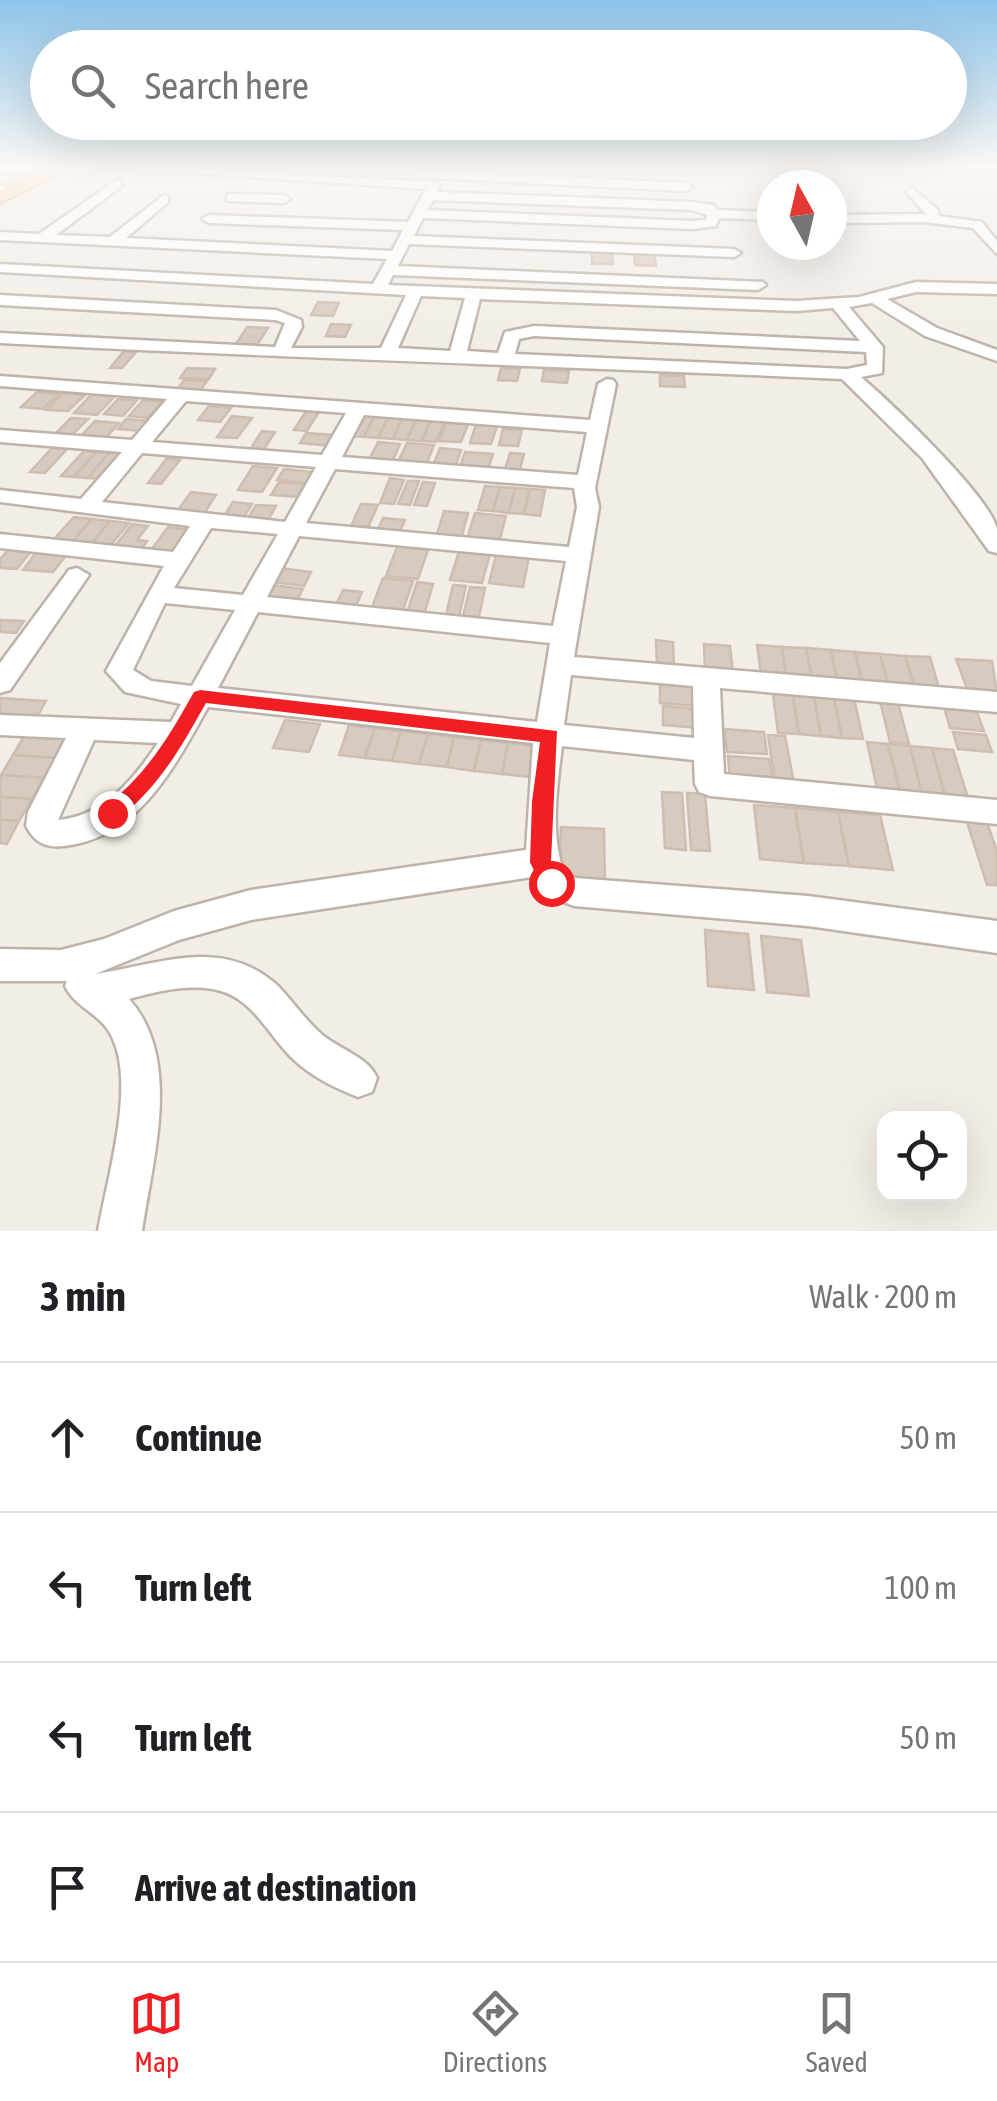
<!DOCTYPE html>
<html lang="en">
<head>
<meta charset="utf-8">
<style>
  :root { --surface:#fff; --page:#f2f2f2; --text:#202124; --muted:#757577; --line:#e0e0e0; --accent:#f11f22 }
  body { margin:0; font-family:"Asap Condensed",sans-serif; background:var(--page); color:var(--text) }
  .controls { position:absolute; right:30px; bottom:30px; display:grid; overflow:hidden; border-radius:20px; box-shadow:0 10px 40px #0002 }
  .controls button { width:90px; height:90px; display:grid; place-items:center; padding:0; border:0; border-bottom:2px solid var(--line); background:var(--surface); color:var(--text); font:50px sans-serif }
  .compass { position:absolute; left:757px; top:170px; width:90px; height:90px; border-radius:50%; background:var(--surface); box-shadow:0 10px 40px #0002; rotate:352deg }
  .stop { position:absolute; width:30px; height:30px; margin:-22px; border:8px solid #f11f22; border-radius:50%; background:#fff }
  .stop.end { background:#f11f22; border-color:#fff; box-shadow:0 2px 10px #0008 }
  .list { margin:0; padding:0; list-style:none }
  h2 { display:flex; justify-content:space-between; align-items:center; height:130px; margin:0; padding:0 40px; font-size:42px }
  h2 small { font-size:32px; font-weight:400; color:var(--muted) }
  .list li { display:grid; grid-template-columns:65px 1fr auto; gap:30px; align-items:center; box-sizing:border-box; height:150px; padding:0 40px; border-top:2px solid var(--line) }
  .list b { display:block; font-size:38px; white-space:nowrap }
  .list em { font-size:32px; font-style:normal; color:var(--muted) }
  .icon { flex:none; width:55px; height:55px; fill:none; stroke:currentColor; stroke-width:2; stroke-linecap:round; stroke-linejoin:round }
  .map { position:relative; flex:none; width:997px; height:1231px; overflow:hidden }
  .search { position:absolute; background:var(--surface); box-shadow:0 10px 40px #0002; left:30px; right:30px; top:30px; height:110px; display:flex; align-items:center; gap:25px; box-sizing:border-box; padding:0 35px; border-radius:55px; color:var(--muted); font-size:38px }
  .sheet { height:730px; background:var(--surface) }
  nav { display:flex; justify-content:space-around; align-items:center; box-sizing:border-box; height:140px; border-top:2px solid var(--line); background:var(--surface); font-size:28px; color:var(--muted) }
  nav a { display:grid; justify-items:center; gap:5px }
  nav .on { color:var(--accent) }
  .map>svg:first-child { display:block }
</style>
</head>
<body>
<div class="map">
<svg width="997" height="1231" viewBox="0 0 997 1231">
  <rect width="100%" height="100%" fill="#f3ede7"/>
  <g fill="#d7cabf" stroke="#cebdb0" stroke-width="2.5">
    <polygon points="592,252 612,253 613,264 592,264"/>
    <polygon points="634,253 654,254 656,266 635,265"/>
    <polygon points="318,302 339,303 333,316 311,315"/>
    <polygon points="331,324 351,325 345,337 326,336"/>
    <polygon points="247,327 268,328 257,345 236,344"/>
    <polygon points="124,351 136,352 122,368 110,368"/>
    <polygon points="187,368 215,369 209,379 180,378"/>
    <polygon points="501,368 520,369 517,381 498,380"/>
    <polygon points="544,370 569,371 567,383 542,381"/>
    <polygon points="660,375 684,376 685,387 660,386"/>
    <polygon points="184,380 207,381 200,391 177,390"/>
    <polygon points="37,392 59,394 43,409 21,407"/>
    <polygon points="63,393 85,395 68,411 46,410"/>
    <polygon points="92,394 115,396 97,415 74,413"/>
    <polygon points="118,399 137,400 123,416 104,414"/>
    <polygon points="143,400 162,402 148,418 129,416"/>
    <polygon points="209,406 231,408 220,422 198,420"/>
    <polygon points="306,411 319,412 307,431 294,430"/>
    <polygon points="361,414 375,415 364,437 350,436"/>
    <polygon points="375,415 389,416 378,438 364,437"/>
    <polygon points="232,416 252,418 237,438 217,437"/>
    <polygon points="389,416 403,417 393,439 378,438"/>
    <polygon points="403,417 417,418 407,440 393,439"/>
    <polygon points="71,418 88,419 70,437 53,436"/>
    <polygon points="417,418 431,419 422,441 407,440"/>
    <polygon points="126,419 151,421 142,431 118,429"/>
    <polygon points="431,419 445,420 436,442 422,441"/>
    <polygon points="95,421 119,423 104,440 79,438"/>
    <polygon points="446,422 468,424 461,442 439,441"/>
    <polygon points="476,424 497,426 491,444 470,443"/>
    <polygon points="503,429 522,430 518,446 499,445"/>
    <polygon points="262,431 275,432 262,452 249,451"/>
    <polygon points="306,433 337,435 331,446 300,443"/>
    <polygon points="378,442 400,444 391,464 368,462"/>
    <polygon points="407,443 434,445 426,465 398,462"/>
    <polygon points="52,448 67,449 45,473 30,472"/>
    <polygon points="440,448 461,450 456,465 434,463"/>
    <polygon points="84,451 96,452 74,477 61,476"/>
    <polygon points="96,452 109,453 88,478 74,477"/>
    <polygon points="465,452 493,454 488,469 460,467"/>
    <polygon points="109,453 121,454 100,479 88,478"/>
    <polygon points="510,453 524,454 519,473 504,472"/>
    <polygon points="167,458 180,460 161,484 148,483"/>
    <polygon points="253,466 277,468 262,492 238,490"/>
    <polygon points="284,469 312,472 306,483 277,480"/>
    <polygon points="390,478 404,480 394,504 380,503"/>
    <polygon points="408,481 419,481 410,505 398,504"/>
    <polygon points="279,482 306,484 299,497 271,495"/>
    <polygon points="423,482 435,483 427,506 414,505"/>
    <polygon points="485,486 500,487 493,511 478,510"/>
    <polygon points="500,487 515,488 509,513 493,511"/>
    <polygon points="515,488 530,489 524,514 509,513"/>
    <polygon points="530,489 545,490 540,516 524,514"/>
    <polygon points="191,492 216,495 203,515 176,513"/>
    <polygon points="233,502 252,504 243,519 223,518"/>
    <polygon points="361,504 378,505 368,527 351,526"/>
    <polygon points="256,505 276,506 267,522 247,520"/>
    <polygon points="444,511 468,513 462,536 437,534"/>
    <polygon points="475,513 506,516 499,542 467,539"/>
    <polygon points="74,517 92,519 73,541 54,539"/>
    <polygon points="383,518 405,520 400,531 378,529"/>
    <polygon points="92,519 110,521 92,543 73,541"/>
    <polygon points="110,521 129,523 111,545 92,543"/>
    <polygon points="132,524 148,526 137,540 147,541 142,548 116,545"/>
    <polygon points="168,527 188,530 171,552 151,550"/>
    <polygon points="397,547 428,550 418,579 386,576"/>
    <polygon points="10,548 33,549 17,569 0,568 0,559"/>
    <polygon points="38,550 68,553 53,572 23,570"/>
    <polygon points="459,551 490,554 482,583 450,580"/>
    <polygon points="496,555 529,557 523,587 489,583"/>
    <polygon points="280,568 311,572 304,586 273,582"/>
    <polygon points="383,578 413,581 402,613 371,610"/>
    <polygon points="417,582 433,584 424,615 407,613"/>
    <polygon points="273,585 303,589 295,604 264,601"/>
    <polygon points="453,585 466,586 459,616 446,615"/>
    <polygon points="470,587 485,588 479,617 463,616"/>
    <polygon points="343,590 362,592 355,608 336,605"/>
    <polygon points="0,620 24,621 16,633 0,632"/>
    <polygon points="656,640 673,642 674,665 657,664"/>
    <polygon points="704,644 730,646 733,672 705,670"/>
    <polygon points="757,645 782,647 786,676 761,674"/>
    <polygon points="782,647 806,648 812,678 786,676"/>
    <polygon points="806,648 831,650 837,680 812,678"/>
    <polygon points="831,650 855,652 862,682 837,680"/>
    <polygon points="855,652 880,654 888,684 862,682"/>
    <polygon points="880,654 905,656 914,685 888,684"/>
    <polygon points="905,656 930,657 939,688 914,685"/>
    <polygon points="956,659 992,661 997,694 968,691"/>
    <polygon points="660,682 696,685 697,706 660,703"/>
    <polygon points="772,687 792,689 799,734 778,733"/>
    <polygon points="792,689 813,691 821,736 799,734"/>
    <polygon points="813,691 833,692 842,738 821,736"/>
    <polygon points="833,692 853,694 863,739 842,738"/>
    <polygon points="879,697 897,699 909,744 890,742"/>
    <polygon points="0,698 46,701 34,722 0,719"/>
    <polygon points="943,704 975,707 984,731 950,728"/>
    <polygon points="663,706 699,709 700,728 663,725"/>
    <polygon points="285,720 320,724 309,752 273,748"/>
    <polygon points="349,725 375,728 365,758 339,755"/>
    <polygon points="375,728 401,731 392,761 365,758"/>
    <polygon points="724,729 764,732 767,754 727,752"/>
    <polygon points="401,731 428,734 419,764 392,761"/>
    <polygon points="953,732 986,735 992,752 958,749"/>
    <polygon points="428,734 454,737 447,767 419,764"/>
    <polygon points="768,735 785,736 794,783 775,781"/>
    <polygon points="24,736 65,739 55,758 13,755"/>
    <polygon points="454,737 481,740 474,771 447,767"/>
    <polygon points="481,740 508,743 502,774 474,771"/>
    <polygon points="867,742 888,744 901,795 878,793"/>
    <polygon points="508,743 535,746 530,777 502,774"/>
    <polygon points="888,744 910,746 923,797 901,795"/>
    <polygon points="910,746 932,748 946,799 923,797"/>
    <polygon points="932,748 953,750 969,801 946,799"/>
    <polygon points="13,755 55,758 43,778 1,775"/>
    <polygon points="728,756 769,759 773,782 730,779"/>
    <polygon points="1,775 43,778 32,799 0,797"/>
    <polygon points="662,792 682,793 686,850 665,848"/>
    <polygon points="687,793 705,794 710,851 691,850"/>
    <polygon points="0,797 32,799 19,821 0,820"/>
    <polygon points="754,805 795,808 804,863 760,859"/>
    <polygon points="795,808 838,812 849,866 804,863"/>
    <polygon points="838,812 880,815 893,870 849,866"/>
    <polygon points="966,819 986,820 997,851 997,885 987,885"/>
    <polygon points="0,820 19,821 7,844 0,843"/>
    <polygon points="561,827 604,829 605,887 559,884"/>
    <polygon points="705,930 748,934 754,990 708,986"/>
    <polygon points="761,936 801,940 809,996 767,992"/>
  </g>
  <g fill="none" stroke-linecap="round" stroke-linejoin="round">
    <g stroke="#beb3a9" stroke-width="5">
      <g id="minor">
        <polygon points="0,166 56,168 62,172 56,176 0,172"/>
        <path d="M 84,166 L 154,166 L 434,182 L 440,186 L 437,192 L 692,202 L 713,205 L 718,210 L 772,212 L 772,220 L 719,218 L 716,226 L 692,229 L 423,218 L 414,236 L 734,249 L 741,253 L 734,257 L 409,244 L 398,266 L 763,282 L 766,285 L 758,290 L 393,275 L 388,285 L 796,301 L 859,297 L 916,282 L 997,284 L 997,294 L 916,292 L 887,299 L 937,328 L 997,350 L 997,361 L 925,336 L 872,303 L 849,307 L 883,347 L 882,373 L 861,377 C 890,402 989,495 997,529 C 997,536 997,546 997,553 L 989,551 L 922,458 L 842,379 C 561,366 281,358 0,343 L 0,333 L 275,347 L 285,323 L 275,320 L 0,305 L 0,295 L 276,310 L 301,320 L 302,327 L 291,348 L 381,348 L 406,295 L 0,272 L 0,264 L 373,284 L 387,259 L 0,240 L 0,232 L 39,234 L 118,179 L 122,186 L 56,235 L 110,237 L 164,195 L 168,196 L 168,202 L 126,238 L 392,251 L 403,230 L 209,223 L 202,219 L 209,215 L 408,222 L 426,189 ZM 433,200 L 692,210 L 707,215 L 706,220 L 692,221 L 427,210 ZM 421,296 L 465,298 L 450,351 L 398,348 ZM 480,299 L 796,311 L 833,308 L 860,341 L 534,326 L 505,332 L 498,353 L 467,351 ZM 534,336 L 866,352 L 867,365 L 847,369 L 515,354 L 519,339 Z"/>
        <polygon points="416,170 686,183 692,187 686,191 412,177"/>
        <polygon points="0,185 5,186 5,192 0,193"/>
        <polygon points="912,188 938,210 939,216 982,222 997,241 997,254 973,228 924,222 832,223 832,215 926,214 906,192"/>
        <polygon points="231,194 284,195 290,199 284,203 227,201 227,195"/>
        <path d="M 0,376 L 590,420 L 598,384 L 607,379 L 613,380 L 616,384 L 595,488 L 599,507 L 574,657 L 997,692 L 997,712 L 720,688 L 724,774 L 997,800 L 997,824 L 710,796 L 699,792 L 695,784 L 694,760 L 562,746 C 557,786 550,835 564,873 L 575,878 L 808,896 L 997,921 L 997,953 L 808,926 L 574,906 L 539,893 L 532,877 L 251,920 L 179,940 L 95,974 C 158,965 223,935 278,986 C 292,1001 304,1018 319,1032 C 337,1049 368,1056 377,1078 L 372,1092 L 358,1097 C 333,1087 310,1076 291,1057 C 271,1037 256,1007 231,995 C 201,980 159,991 129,999 C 183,1059 152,1161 142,1231 L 98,1231 C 107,1179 136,1085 112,1037 C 102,1014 75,1008 65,986 L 67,981 L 0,981 L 0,949 L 61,950 L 104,939 L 174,911 L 251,890 L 526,850 L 533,743 L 208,707 C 175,766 139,838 64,846 C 46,848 35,843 26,826 L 28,812 L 66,738 L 0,735 L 0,715 L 171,722 L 181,704 L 125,692 L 106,671 L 164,566 L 0,548 L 0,534 L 173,552 L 190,526 L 0,502 L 0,490 L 81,499 L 122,452 L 0,442 L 0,430 L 132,440 L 167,399 L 0,386 ZM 186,401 L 346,413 L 322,455 L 152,442 ZM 364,415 L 587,432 L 578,475 L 342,457 ZM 142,453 L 316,467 L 285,522 L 102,502 ZM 335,469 L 574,488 L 577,507 L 569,547 L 306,523 ZM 211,528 L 278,534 L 243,595 L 174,588 ZM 299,536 L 566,561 L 553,626 L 267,597 ZM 165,603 L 235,610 L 192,686 L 151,681 L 133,670 ZM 258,612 L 550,643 L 537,722 L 218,688 ZM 571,675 L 693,686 L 694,738 L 564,725 ZM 94,740 L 158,743 C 134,779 104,816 58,820 Z"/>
        <polygon points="77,568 89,575 10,690 0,693 0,663 69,570"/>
      </g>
    </g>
    <g stroke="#dfa868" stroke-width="4">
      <polygon id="primary" points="53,166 77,166 0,203 0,190"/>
    </g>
    <use href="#minor" fill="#fff" fill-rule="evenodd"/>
    <use href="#primary" fill="#face98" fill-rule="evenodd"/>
  </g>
  <linearGradient id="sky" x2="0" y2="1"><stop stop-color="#8dc4ea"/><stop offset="0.49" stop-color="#faf7f4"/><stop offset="1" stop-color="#faf7f4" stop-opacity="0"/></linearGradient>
  <rect width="997" height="339" fill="url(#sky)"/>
  <path fill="#f11f22" d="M 200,690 L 557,731 L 551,862 L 561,883 L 558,890 L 543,890 L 530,862 L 532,802 L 540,742 L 206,703 C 179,751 161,783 119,819 L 105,819 L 105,807 C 148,772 167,740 194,692 Z"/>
</svg>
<div class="controls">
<button><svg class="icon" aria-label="locate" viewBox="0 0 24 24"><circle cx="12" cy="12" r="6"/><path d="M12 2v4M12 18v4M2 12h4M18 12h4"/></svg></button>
</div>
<svg class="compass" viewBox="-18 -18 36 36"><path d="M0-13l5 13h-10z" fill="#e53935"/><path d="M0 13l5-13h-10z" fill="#757577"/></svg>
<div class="stop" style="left:551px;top:883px"></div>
<div class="stop end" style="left:112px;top:813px"></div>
<div class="search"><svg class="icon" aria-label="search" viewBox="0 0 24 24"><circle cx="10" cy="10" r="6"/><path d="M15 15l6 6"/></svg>Search here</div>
</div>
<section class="sheet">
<h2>3 min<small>Walk · 200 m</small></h2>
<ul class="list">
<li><svg class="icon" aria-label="ahead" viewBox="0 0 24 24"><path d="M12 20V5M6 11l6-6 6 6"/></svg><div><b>Continue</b></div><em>50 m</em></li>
<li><svg class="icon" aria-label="left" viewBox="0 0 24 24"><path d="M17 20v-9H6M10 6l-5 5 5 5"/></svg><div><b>Turn left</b></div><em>100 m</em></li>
<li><svg class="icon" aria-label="left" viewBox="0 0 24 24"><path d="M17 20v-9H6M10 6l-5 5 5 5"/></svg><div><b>Turn left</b></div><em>50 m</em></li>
<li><svg class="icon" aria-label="arrive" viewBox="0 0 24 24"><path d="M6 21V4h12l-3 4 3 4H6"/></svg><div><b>Arrive at destination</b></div></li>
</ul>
</section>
<nav>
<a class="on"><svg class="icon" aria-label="map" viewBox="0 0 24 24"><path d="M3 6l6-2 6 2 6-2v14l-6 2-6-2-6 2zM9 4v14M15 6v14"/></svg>Map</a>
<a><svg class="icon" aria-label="directions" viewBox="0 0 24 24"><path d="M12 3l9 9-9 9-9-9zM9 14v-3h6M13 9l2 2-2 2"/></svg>Directions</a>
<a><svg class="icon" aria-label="saved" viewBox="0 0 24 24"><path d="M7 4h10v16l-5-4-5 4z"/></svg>Saved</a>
</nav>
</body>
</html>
